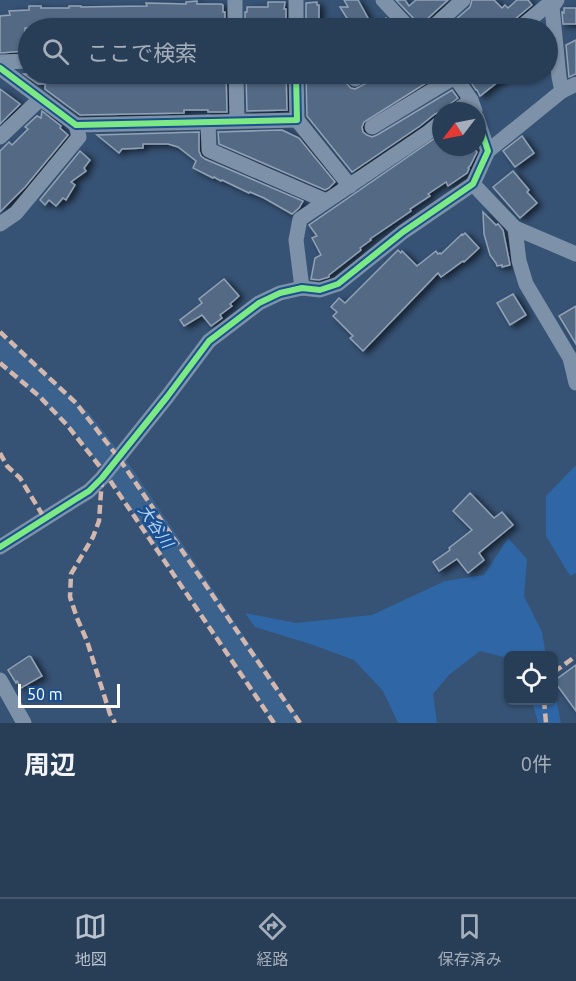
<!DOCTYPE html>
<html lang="ja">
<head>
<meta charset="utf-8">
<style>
  :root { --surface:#283e57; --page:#344961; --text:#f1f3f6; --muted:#a5aeba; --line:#44576d; --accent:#b9c2ce }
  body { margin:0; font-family:Ubuntu,"Noto Sans JP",sans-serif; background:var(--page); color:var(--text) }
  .controls { position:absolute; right:18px; bottom:18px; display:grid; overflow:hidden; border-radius:9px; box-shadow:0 2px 4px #0004 }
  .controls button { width:54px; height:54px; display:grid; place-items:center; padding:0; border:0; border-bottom:2px solid var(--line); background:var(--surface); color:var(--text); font:30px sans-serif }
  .compass { position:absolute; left:432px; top:102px; width:54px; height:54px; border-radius:50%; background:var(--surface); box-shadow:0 2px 4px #0004; rotate:238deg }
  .scale { position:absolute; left:18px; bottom:15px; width:102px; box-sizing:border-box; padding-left:6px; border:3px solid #fff; border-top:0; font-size:16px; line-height:21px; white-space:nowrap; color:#fff; -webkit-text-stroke:4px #1b4f8f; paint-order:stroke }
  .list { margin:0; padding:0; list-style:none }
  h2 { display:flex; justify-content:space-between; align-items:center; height:78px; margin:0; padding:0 24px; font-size:26px }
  h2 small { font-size:20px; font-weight:400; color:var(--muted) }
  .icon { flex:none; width:33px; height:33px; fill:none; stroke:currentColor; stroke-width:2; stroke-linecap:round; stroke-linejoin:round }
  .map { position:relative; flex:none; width:576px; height:723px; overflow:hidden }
  .search { position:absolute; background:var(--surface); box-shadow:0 2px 4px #0004; left:18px; right:18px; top:18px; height:66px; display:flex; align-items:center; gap:15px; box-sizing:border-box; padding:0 21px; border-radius:33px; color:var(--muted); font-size:22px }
  .sheet { height:174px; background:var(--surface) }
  nav { display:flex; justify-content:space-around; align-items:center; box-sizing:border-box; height:84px; border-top:2px solid var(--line); background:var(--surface); font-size:16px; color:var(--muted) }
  nav a { display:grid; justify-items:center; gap:3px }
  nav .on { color:var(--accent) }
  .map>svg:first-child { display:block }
</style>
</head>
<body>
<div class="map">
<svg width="576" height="723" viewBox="0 0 576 723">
  <defs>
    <filter id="shadow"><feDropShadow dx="4.5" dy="2.5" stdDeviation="3" flood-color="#0009"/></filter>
  </defs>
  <rect width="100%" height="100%" fill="#365274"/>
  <g fill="#2f66a5">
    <polygon points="576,465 576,573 570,576 546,536 546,496"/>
    <polygon points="508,538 527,559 524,596 542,632 546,655 508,656 508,658 480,651 449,675 433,694 437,723 398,723 383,691 354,660 310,644 255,627 245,613 296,623 372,615 445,581 484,575"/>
    <polygon points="554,688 561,723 538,723 532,701 554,700"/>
  </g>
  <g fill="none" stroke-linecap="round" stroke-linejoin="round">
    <polyline stroke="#3b618d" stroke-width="24" points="0,349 48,391 82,423 120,472 288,723"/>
  </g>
  <g fill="#526984" stroke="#92a2b6" stroke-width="1.5" filter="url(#shadow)">
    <polygon points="344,0 358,0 373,27 386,18 396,28 353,28 340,7 348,7"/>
    <polygon points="396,0 405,0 409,6 416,0 448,0 425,21 422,28 418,28 416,21"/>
    <polygon points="472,0 494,0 502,8 505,5 508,8 517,0 528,0 532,5 514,20 512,24 511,28 446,28 470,7"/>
    <polygon points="197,1 197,4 221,4 223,5 223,12 225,12 225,28 161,28 161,26 111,28 25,28 25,51 0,53 0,16 10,15 9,11 29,10 29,6 41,6 41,8 69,8 69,6 81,6 81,7 147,6 146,3 186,4 186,2"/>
    <polygon points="268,2 285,2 284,9 286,9 286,28 245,28 245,12 247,12 247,7 268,7"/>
    <polygon points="317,2 317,5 319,5 319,28 306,28 306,3"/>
    <polygon points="564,8 576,8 576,24 563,24 562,12 564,13"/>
    <polygon points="576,40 576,74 569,77 566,45"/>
    <polygon points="24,74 226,74 227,112 208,112 208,110 184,110 184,113 80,115 45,89 45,84 38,84"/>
    <polygon points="274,74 286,74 287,110 247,111 246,75"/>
    <polygon points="306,74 347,74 345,78 346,83 351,88 355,89 369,82 373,78 374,74 401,74 403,77 409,74 427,74 431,80 364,122 362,127 363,132 367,135 372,137 377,135 452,90 458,98 450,104 447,109 435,114 420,126 352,172 307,116"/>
    <polygon points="469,74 508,74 480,96 477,90 476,90 466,75"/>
    <polygon points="0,89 20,104 0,124"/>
    <polygon points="42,111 61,126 60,128 68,135 25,187 0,212 0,151 9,142 12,145 28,129 25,127 37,116 41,118"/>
    <polygon points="282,130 299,138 335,182 329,188 325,190 219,144 218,132"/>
    <polygon points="199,132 199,151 201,156 205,159 303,201 299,208 292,214 264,198 250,192 249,193 222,180 221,181 214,177 213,178 193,168 196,161 178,147 168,144 143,144 143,148 122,149 119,153 97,135"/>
    <polygon points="441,134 441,147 473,147 477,152 470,166 468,168 469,169 467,173 448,186 446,182 428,194 430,196 410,209 411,211 370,239 371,240 360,248 361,250 329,275 329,277 319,280 311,279 315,258 321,255 312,238 317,236 309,225"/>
    <polygon points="522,136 534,153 515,167 503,151"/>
    <polygon points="80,151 90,160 84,168 86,171 71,182 75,185 66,200 63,198 56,206 49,200 45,205 40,200"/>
    <polygon points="513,171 529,190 527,192 537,203 520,218 493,187"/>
    <polygon points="483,212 496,225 498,224 503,230 510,265 502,267 502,265 497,266 496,263 490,255 484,234"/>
    <polygon points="465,233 479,248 464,262 463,261 441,277 438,273 363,351 350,338 353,336 333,316 337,312 331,307 339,298 345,303 398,250 401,253 402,251 417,266 436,251 438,254 440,253 441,254 462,234 463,235"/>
    <polygon points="224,279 239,296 230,304 232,306 220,315 222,318 211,326 202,315 184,326 180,320 202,303 199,299"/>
    <polygon points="513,294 526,315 510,325 497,303"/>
    <polygon points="576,306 576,344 559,316"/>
    <polygon points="470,493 494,518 502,512 513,525 479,553 484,560 468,573 457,559 439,571 433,562 450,550 449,548 472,530 453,511"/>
    <polygon points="29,656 31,657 42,676 21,688 17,681 16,683 8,670"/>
    <polygon points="576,665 576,711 554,681"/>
  </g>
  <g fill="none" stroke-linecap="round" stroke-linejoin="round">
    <g stroke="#7d92a8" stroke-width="15">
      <polyline points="235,0 235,28"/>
      <polyline points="296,0 296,28"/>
      <polyline points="383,0 409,28"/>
      <polyline points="521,27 545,7"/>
      <polyline points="432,28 463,0"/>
      <polyline points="0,65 2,62 28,61"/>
      <polyline points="0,68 76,125 297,120 296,74"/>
      <polyline points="236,74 237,121"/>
      <polyline points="453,74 471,100 475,111"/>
      <polyline points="355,79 364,74"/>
      <polyline points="562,91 576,84"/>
      <polyline points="456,111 471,100"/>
      <polyline points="297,120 350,186"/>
      <polyline points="208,122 209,150 326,201"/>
      <polyline points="372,127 456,76"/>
      <polyline points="0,137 40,99"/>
      <polyline points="488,151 562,91 559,77 552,7 557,0"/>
      <polyline points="473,184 515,228 576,254"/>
      <polyline points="0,224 16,213 79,137 76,125"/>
      <polyline points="515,228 519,261 526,284 570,358 576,383"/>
      <polyline points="302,288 296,240 300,219 426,134 441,122"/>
      <polyline points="0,547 76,499 89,491 102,478 167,397 209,341 259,303 280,293 302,288 320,290 338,284 403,232 473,184 488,151 477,118"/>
      <polyline points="0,680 24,723"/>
    </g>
    <g stroke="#d1b7ad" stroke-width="4.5" stroke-dasharray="9 4.5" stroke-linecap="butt">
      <polyline points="0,332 76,403 118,457 300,723"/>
      <polyline points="0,363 39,396 67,425 105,473 274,723"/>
      <polyline points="0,453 7,466 20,478 45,519"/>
      <polyline points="102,478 99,521 93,537 71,574 70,597 77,618 87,641 110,714 115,723"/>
      <polyline points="554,672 576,656"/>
      <polyline points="544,700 546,723"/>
    </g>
    <g stroke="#1b4f8f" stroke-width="10">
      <g id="cycleway">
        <polyline points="0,68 76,125 297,120 296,74"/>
        <polyline points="0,547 76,499 89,491 102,478 167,397 209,341 259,303 280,293 302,288 320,290 338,284 403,232 473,184 488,151 477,118"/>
      </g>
    </g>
    <use href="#cycleway" stroke="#7ce984" stroke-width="6"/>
  </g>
  <g text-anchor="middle" stroke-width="5" stroke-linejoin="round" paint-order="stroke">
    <g font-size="16" font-style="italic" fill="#b5d3f5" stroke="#1b4f8f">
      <text transform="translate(156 526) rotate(56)" y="6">大谷川</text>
    </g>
  </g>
</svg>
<div class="controls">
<button><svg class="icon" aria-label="locate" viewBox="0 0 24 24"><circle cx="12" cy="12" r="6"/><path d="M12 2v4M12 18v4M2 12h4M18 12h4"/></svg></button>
</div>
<svg class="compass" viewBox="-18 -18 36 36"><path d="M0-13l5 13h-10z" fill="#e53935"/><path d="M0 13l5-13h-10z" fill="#a5aeba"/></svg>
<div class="scale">50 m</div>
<div class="search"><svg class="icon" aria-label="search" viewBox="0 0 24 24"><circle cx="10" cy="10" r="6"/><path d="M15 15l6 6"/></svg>ここで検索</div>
</div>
<section class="sheet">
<h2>周辺<small>0件</small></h2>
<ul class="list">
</ul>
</section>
<nav>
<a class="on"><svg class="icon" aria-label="map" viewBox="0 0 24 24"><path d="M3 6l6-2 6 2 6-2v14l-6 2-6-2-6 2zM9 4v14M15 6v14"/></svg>地図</a>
<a><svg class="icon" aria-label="directions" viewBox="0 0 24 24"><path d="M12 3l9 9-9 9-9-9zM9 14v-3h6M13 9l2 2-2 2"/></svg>経路</a>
<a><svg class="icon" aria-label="saved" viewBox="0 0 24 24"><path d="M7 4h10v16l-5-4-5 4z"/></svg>保存済み</a>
</nav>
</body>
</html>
